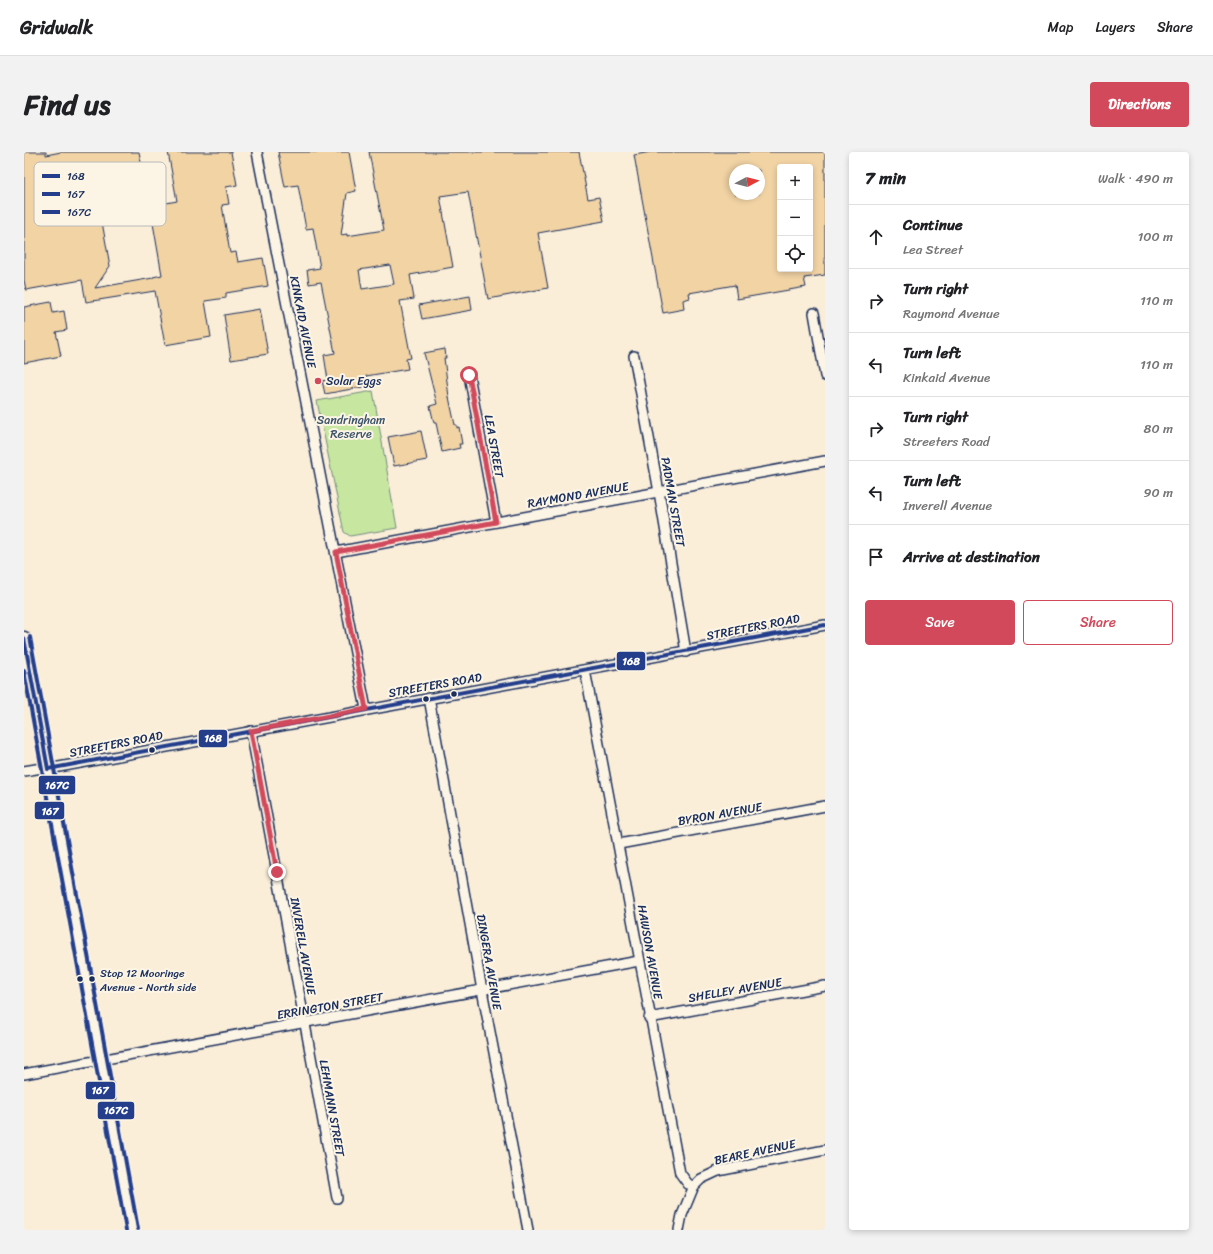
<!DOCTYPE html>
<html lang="en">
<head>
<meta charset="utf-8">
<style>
  :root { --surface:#fff; --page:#f2f2f2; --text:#202124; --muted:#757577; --line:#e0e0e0; --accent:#d1495b }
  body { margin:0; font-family:Sriracha,sans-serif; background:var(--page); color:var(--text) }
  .controls { position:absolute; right:12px; top:12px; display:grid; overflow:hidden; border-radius:4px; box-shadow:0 2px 6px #0003 }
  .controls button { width:36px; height:36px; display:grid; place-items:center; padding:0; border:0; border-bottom:1px solid var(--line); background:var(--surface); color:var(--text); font:20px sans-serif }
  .compass { position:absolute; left:705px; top:12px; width:36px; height:36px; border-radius:50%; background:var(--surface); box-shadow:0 2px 6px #0003; rotate:83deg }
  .stop { position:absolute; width:12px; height:12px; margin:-9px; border:3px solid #d1495b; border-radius:50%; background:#fff }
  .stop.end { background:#d1495b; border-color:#fff; box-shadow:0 1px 4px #0008 }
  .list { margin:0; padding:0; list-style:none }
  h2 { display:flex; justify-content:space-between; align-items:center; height:52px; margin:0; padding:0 16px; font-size:17px }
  h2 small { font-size:13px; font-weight:400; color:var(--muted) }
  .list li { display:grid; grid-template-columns:26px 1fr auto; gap:12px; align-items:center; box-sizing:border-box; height:64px; padding:0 16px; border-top:1px solid var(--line) }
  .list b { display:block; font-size:15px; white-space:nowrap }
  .list p { margin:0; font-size:13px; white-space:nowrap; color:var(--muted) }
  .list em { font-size:13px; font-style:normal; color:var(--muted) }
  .actions { display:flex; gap:8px; padding:12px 16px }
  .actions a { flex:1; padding:9px 0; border:1px solid var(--accent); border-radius:4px; text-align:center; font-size:14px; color:var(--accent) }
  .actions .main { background:var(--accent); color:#fff }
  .icon { flex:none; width:22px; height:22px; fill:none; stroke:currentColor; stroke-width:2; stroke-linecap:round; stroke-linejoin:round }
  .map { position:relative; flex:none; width:801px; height:1078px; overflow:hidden; border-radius:4px }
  header { display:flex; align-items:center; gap:24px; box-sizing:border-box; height:56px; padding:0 20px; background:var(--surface); border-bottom:1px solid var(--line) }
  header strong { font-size:19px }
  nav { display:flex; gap:22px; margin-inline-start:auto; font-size:14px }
  .intro { display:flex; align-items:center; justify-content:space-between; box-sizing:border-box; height:96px; padding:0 24px }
  h1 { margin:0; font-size:28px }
  .button { padding:10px 18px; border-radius:4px; background:var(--accent); color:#fff; font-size:14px; font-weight:700 }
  main { display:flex; gap:24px; padding:0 24px }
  aside { flex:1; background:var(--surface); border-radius:4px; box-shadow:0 2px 6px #0003 }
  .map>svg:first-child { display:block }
</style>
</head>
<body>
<header>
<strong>Gridwalk</strong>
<nav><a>Map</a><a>Layers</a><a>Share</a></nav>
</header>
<div class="intro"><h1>Find us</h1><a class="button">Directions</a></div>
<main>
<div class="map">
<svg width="801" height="1078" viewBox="0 0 801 1078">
  <rect width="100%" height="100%" fill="#faeed8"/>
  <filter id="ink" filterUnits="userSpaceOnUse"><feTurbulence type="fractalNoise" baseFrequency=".025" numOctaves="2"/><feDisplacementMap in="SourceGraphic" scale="8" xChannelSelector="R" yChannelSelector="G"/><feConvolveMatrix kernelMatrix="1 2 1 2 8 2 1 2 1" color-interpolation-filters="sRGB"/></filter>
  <g filter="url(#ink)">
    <polygon fill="#c7e7a0" stroke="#718b7f" points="349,239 373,376 326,384 320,380 293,249"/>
    <g fill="#f1d3a4" stroke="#1b2f5e" fill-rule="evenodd">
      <polygon points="0,0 22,0 22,3 37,0 115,0 121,31 66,41 68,53 76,59 86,114 71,136 129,126 129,125 138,123 126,54 153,49 144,0 207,0 213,33 202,35 205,52 198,53 206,101 212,100 214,110 239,106 244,134 202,141 202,146 181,149 187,185 141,193 131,139 62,150 58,128 2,138 0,128"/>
      <path d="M 254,0 L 325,0 L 332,39 L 323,41 L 317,83 L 323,82 L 323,84 L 360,78 L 345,0 L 555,0 L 564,47 L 575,45 L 580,69 L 514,81 L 524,136 L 464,147 L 444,40 L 416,44 L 429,115 L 386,123 L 390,147 L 376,149 L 387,206 L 382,207 L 384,217 L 342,224 L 344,234 L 301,242 L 298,229 L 304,228 L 300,203 L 311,201 L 297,130 L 285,132 L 283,118 L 296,116 L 289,76 L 282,77 L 274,33 L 261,35 ZM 366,113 L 370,132 L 338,137 L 335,118 Z"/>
      <path d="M 627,0 L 801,0 L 801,123 L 780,126 L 782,135 L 713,147 L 711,133 L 665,141 L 666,146 L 659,148 L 660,157 L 639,161 L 610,3 ZM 756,15 L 786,15 L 786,117 L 756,117 ZM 711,18 L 735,18 L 735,42 L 711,42 Z"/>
      <polygon points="446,144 448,158 398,167 395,153"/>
      <polygon points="27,150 29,161 40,159 43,178 32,180 37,204 0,211 0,155"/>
      <polygon points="236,157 244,202 207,208 200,163"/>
      <polygon points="421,197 422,206 420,206 425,245 431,273 433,273 433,276 435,275 438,292 435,292 436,296 418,300 412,271 410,271 406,254 413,252 400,201"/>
      <polygon points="397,279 403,308 370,314 364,285"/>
    </g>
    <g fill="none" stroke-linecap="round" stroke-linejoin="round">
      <g stroke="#1b2f5e" stroke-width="12">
        <g id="minor">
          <polyline points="233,0 342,557"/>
          <polyline points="790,161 801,224"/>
          <polyline points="610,204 635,340 662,500"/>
          <polyline points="445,223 472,370"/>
          <polyline points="312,400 801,309"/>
          <path d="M 561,518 C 594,686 623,853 656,1021 L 664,1032 L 670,1034"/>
          <polyline points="405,546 458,838 504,1078"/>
          <polyline points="227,579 313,1046"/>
          <path d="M 24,617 C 283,568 542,523 801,473"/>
          <polyline points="0,619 24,615"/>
          <polyline points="595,692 801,654"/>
          <polyline points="625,866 801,834"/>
          <polyline points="0,922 615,809"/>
          <polyline points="655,1078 658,1063 670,1034 677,1027 694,1019 801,998"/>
        </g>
      </g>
      <g stroke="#1b2f5e" stroke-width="15">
        <polyline id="tertiary" points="0,486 108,1078"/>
      </g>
      <use href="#minor" stroke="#fcf5e5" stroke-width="9"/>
      <use href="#tertiary" stroke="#fcf5e5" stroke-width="12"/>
      <g stroke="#fcf5e5" stroke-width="7">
        <g id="bus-1">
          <polyline points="0,486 24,617"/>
          <polyline points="24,617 801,473"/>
        </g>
      </g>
      <g stroke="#fcf5e5" stroke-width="7">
        <polyline id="bus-2" points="0,519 102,1078"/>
      </g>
      <g stroke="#fcf5e5" stroke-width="7">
        <polyline id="bus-3" points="6,485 114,1077"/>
      </g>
      <use href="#bus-1" stroke="#243e8c" stroke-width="4"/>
      <use href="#bus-2" stroke="#243e8c" stroke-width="4"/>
      <use href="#bus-3" stroke="#243e8c" stroke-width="4"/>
    </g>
  </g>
  <g fill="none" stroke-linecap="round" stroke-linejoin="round" filter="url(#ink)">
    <polyline stroke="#d1495b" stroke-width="5" points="253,720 227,579 342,557 312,400 472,370 445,223"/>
  </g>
  <circle fill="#d1495b" stroke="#fcf5e5" stroke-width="1.5" cx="294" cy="229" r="4"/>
  <g fill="#1b2f5e" stroke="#fcf5e5" stroke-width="1.5">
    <circle cx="430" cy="542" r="3.5"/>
    <circle cx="402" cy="547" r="3.5"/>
    <circle cx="128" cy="598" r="3.5"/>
    <circle cx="56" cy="827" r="3.5"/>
    <circle cx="68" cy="827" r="3.5"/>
  </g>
  <g text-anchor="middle" stroke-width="4" stroke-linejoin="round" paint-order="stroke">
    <g font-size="11" fill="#1b2f5e" stroke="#fcf5e5" text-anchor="start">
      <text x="76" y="825">Stop 12 Mooringe<tspan x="76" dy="14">Avenue - North side</tspan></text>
    </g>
    <g font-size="12" fill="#1b2f5e" stroke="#fcf5e5">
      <text transform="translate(279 170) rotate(79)" y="4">KINKAID AVENUE</text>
      <text transform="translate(470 294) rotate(80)" y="4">LEA STREET</text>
      <text transform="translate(554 343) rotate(-10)" y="4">RAYMOND AVENUE</text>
      <text transform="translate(649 350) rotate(80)" y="4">PADMAN STREET</text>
      <text transform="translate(729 475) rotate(-11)" y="4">STREETERS ROAD</text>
      <text transform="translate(411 533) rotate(-10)" y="4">STREETERS ROAD</text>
      <text transform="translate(92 592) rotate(-11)" y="4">STREETERS ROAD</text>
      <text transform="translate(696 662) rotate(-10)" y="4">BYRON AVENUE</text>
      <text transform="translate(279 794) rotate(80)" y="4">INVERELL AVENUE</text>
      <text transform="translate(626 800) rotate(80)" y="4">HAWSON AVENUE</text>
      <text transform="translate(465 810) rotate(80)" y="4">DINGERA AVENUE</text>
      <text transform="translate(711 838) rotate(-10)" y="4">SHELLEY AVENUE</text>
      <text transform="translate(306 854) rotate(-10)" y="4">ERRINGTON STREET</text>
      <text transform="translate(308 956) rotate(80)" y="4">LEHMANN STREET</text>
      <text transform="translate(731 1000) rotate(-12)" y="4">BEARE AVENUE</text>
    </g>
    <g font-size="12" fill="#1b2f5e" stroke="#fcf5e5" text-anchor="start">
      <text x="302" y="233">Solar Eggs</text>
    </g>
    <g font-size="12" fill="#3d546b" stroke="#fcf5e5">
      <text x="327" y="272">Sandringham<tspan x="327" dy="14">Reserve</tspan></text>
    </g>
  </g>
  <rect x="10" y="10" width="132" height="64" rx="6" fill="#fcf5e5" stroke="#b8babc" stroke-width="1"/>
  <rect x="18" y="22" width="18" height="4" fill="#243e8c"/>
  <rect x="18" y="40" width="18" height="4" fill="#243e8c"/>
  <rect x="18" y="58" width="18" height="4" fill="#243e8c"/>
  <g font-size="11" fill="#1b2f5e">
    <text x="43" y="28">168</text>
    <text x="43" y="46">167</text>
    <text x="43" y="64">167C</text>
  </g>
  <g stroke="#fcf5e5" stroke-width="1.5">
    <rect x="592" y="499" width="30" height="20" rx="4" fill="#243e8c"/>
    <rect x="174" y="577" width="30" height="19" rx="4" fill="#243e8c"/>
    <rect x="14" y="623" width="38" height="20" rx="4" fill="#243e8c"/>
    <rect x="10" y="649" width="31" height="19" rx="4" fill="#243e8c"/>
    <rect x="61" y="929" width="31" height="19" rx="4" fill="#243e8c"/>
    <rect x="73" y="949" width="38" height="19" rx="4" fill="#243e8c"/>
  </g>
  <g font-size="11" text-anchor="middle" font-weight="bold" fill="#fff">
    <text x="607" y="513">168</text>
    <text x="189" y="590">168</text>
    <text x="33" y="637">167C</text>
    <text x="26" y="663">167</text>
    <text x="76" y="942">167</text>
    <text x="92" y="962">167C</text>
  </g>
</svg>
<div class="controls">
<button>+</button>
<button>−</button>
<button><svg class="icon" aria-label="locate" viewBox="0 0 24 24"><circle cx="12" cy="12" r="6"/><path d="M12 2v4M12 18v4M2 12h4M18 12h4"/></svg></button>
</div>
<svg class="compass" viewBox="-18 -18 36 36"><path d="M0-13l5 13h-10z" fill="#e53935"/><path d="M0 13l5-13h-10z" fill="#757577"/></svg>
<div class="stop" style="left:445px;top:223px"></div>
<div class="stop end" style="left:253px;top:720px"></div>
</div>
<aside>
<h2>7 min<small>Walk · 490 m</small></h2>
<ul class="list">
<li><svg class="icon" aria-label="ahead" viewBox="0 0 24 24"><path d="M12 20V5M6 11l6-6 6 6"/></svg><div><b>Continue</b><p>Lea Street</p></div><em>100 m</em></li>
<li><svg class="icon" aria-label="right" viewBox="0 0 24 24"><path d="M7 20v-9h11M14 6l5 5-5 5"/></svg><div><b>Turn right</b><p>Raymond Avenue</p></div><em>110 m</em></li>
<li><svg class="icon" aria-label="left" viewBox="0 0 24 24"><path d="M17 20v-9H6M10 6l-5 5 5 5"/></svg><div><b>Turn left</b><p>Kinkaid Avenue</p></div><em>110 m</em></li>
<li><svg class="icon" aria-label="right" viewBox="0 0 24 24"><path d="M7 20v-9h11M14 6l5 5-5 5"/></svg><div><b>Turn right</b><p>Streeters Road</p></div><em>80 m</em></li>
<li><svg class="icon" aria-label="left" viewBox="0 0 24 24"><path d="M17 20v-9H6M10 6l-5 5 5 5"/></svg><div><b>Turn left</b><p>Inverell Avenue</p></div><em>90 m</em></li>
<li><svg class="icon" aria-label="arrive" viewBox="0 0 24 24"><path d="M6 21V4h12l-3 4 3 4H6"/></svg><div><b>Arrive at destination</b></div></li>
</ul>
<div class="actions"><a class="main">Save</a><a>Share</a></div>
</aside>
</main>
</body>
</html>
